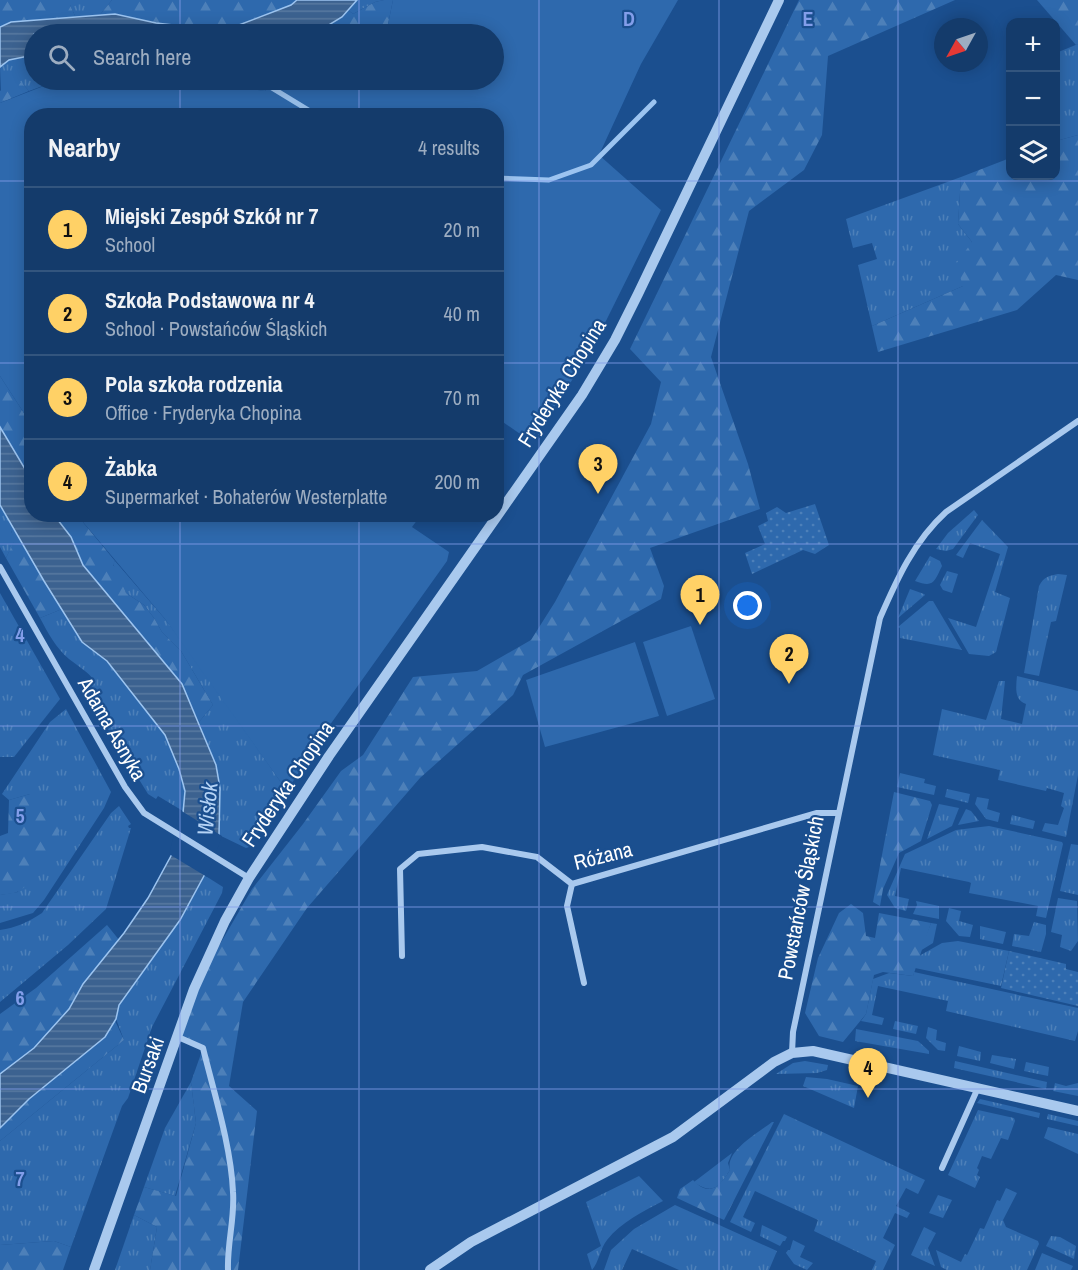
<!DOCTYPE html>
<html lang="en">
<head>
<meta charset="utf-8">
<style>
  :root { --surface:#143b6b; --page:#1d4271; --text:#f1f3f6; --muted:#9dadc1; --line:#33557e; --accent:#ffd166 }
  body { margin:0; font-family:"Archivo Narrow",sans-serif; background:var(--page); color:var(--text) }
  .controls { position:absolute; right:18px; top:18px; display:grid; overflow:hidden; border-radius:12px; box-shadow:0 3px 15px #0003 }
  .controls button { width:54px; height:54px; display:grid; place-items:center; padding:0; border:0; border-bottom:2px solid var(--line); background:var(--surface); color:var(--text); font:30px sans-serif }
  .compass { position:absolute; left:934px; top:18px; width:54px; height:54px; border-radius:50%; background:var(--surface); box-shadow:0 3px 15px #0003; rotate:230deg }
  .you { position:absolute; left:748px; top:606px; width:21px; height:21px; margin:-15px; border:4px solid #fff; border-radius:50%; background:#1a73e8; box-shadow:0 0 0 9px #1a73e833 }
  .badge { display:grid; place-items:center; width:39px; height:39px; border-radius:50%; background:var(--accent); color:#111; font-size:20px; font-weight:700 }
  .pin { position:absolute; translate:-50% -50px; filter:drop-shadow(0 2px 3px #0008) }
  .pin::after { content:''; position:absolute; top:32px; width:21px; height:18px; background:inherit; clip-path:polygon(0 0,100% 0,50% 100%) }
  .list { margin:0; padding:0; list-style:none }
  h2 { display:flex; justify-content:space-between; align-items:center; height:78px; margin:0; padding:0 24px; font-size:26px }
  h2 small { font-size:20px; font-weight:400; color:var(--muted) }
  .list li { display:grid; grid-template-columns:39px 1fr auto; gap:18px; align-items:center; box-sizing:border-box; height:84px; padding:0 24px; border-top:2px solid var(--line) }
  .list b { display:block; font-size:22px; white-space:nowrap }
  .list p { margin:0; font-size:20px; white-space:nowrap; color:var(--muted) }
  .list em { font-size:20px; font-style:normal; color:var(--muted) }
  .icon { flex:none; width:33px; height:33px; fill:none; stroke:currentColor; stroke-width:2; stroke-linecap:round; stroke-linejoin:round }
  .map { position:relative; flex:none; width:1078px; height:1270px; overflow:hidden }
  .search { position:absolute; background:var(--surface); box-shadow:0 3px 15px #0003; left:24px; top:24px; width:480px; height:66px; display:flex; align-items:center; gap:15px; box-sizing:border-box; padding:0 21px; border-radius:33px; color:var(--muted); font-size:22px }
  .panel { position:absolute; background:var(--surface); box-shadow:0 3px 15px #0003; left:24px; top:108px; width:480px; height:414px; border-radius:24px }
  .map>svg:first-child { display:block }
</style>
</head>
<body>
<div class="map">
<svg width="1078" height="1270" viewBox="0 0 1078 1270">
  <defs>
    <pattern id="grass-tufts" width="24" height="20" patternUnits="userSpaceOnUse" patternTransform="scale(1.5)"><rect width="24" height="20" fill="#2e69ad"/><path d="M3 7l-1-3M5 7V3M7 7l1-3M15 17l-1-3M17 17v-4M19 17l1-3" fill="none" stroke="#4d80b9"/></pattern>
    <pattern id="forest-firs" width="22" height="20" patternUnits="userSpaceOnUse" patternTransform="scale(1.5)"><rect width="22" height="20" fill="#2e69ad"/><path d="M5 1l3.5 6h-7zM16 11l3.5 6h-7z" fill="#4d80b9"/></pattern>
    <pattern id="park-dots" width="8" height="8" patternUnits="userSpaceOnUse" patternTransform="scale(1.5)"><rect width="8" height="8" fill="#2e69ad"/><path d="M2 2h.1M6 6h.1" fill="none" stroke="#4d80b9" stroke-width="1.8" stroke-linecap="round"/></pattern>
    <pattern id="water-rules" width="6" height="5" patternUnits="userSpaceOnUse" patternTransform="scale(1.5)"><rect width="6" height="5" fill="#3c6290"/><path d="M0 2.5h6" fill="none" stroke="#597aa1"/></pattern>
  </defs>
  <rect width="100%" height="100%" fill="#1b4f8f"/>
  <g fill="url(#grass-tufts)">
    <polygon points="70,0 112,0 99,16 76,18 70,5"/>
    <polygon points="357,0 384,0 375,2 353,14 348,10"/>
    <polygon points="1078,44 1078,135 1056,141 1056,53"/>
    <polygon points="31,56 34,80 59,80 29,91 23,84 1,92 0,67 9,60"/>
    <polygon points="233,80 266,80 271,83 265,91 231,86"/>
    <polygon points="961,177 958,224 972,242 963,286 872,326 858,265 877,259 872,243 853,248 846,219"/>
    <polygon points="0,505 12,526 11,531 15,540 6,558 0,547"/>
    <polygon points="974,510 978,515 953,549 946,551 936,549 948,533"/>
    <polygon points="982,520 1008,547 995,592 1010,598 996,652 989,656 969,654 948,618 976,627 1000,554 970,543 963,558 956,555"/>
    <path d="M 930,556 L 940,561 L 942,566 C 934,582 934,588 915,581 Z"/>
    <polygon points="115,561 165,619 188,649 287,791 267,823 263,823 249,847 246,848 219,835 220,788 216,765 199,722 213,705 181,651 162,632 154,618 144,605 126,593 113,564"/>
    <polygon points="947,571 958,574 952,593 943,590 940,585"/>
    <path d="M 1058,574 L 1067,575 L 1056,621 L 1051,622 L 1039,676 L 1024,673 L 1039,586 C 1044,577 1048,576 1058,574 Z"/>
    <polygon points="910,589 924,594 925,595 898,618"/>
    <polygon points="0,593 60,699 14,757 0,757"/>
    <polygon points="929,601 933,601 962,650 900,638 900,628 898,627"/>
    <path d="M 62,609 L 82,642 L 107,661 L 165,735 L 179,769 L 185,791 L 183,811 L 158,796 L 156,799 L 148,794 L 92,703 L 87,689 L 95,681 C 87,671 78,666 69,659 C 56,648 48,633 40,618 Z"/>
    <path d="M 1017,676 L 1078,691 L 1078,775 L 1066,837 L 1042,831 L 1045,823 L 1058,825 L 1064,808 L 1061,806 L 1064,793 L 1047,788 L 1046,791 L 998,780 L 1000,770 L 933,755 L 942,709 L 986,720 L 999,681 L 1005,681 L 1001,719 L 1022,724 L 1026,704 C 1014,700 1016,687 1017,676 Z"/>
    <polygon points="66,709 111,792 104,808 44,900 33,913 0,923 0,895 18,892 30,794 9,800 2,794 50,722"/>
    <polygon points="900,773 925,779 924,783 936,786 934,795 897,787"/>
    <polygon points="947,789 970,794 968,803 945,797"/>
    <polygon points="977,797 989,799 987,809 1000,813 998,822 986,819 975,804"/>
    <polygon points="939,804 959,808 952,826 927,839"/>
    <path d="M 119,806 L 131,824 L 128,826 L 129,828 L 131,828 L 106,909 L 68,945 L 0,1002 L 0,930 C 16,928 28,922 42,913 L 111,813 Z"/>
    <polygon points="966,809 971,811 979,821 958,825"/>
    <polygon points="1012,815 1035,821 1033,829 1010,824"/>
    <polygon points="989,826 1062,842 1063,844 1046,918 1036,916 1038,906 969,893 971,883 969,882 901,868 895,896 909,899 906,911 895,908 887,895 905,854 956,830"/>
    <polygon points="1071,844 1078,845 1078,895 1060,891"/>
    <polygon points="204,875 223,887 222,893 152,1027 128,1098 122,1106 71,1247 54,1241 0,1245 0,1141 124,1040 116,1019 119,1005 180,920"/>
    <polygon points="1058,898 1077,901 1078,941 1071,951 1060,947 1062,935 1051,932"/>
    <polygon points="916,901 939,906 939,919 913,914 917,905"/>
    <polygon points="949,908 961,911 959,921 973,925 970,937 959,936 946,921"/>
    <polygon points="1034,922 1046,925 1046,934 1041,952 1012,946 1014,934 1029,936"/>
    <polygon points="931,923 937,924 933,943 920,951"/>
    <polygon points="980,926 1006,932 1003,944 980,939"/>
    <polygon points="958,941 1009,951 1001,986 915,968 919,956 942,943"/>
    <polygon points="914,972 1078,1008 1078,1031 1075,1041 946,1011 948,1001 878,986 872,1015 884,1018 882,1025 861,1021 866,1014 873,979 889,973 913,976"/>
    <polygon points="895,1021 918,1026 916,1034 893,1029"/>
    <polygon points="928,1027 937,1030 936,1040 946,1043 945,1051 938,1050 926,1038"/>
    <polygon points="856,1029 918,1041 929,1051 929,1054 855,1041"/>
    <polygon points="959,1046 981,1052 980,1061 957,1056"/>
    <polygon points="992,1055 1016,1059 1014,1069 990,1063"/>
    <polygon points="805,1061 828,1065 827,1070 817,1073 776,1074 793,1063"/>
    <polygon points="955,1061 1047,1082 1046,1089 954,1068"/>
    <polygon points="1026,1062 1049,1067 1048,1076 1024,1071"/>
    <polygon points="806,1077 827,1079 858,1086 854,1108 803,1086"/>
    <polygon points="191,1082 196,1123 175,1196 144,1187 165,1128"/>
    <polygon points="1055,1083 1066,1086 1078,1083 1078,1096 1053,1091"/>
    <polygon points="980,1099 1040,1113 1039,1118 977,1103"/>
    <polygon points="978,1110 1014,1118 1015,1121 1008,1140 1001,1138 991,1159 982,1156 977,1168 979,1170 977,1175 980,1177 975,1188 948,1175"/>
    <polygon points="784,1114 925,1180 918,1194 906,1188 896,1206 910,1213 907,1218 895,1213 883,1238 895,1245 883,1270 872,1270 876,1261 814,1231 818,1220 755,1191 743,1217 755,1223 751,1232 730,1222"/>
    <polygon points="1048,1114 1078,1121 1078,1126 1047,1119"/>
    <polygon points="1048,1127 1078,1134 1078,1154 1044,1138"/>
    <path d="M 732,1153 L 728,1163 L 730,1170 C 720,1186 713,1196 694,1182 Z"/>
    <path d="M 639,1176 L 663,1201 C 644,1211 621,1222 607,1240 C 600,1249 599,1262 592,1270 L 587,1254 L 601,1246 L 586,1202 Z"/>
    <polygon points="1006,1188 1017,1193 1003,1220 1006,1227 1038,1241 1039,1244 1027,1270 947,1270 941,1267 936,1250 961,1262 965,1254 967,1255 980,1228 984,1229 997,1200 1000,1201"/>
    <polygon points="938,1195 952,1200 943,1218 929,1213"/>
    <polygon points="675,1205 777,1251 769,1270 679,1270 632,1249 622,1270 604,1270 611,1250 634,1229"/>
    <polygon points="134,1215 157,1227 150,1270 115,1270"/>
    <polygon points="762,1225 787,1237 785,1241 783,1241 780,1246 760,1236"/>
    <polygon points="924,1227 936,1233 928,1248 935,1266 911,1255"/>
    <polygon points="1051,1236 1060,1237 1076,1246 1074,1259 1046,1246"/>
    <polygon points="793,1240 805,1246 800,1257 813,1263 807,1270 794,1264 786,1253 788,1250 790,1250"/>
    <polygon points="1042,1253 1073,1266 1071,1270 1035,1270"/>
  </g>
  <g fill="url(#forest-firs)">
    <polygon points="0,0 70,0 70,5 76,18 11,22 0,27"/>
    <polygon points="112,0 297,0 291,5 239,25 208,29 156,23 115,14 99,16"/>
    <polygon points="384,0 393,0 386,34 314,34 342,17 348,10 353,14 375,2"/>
    <polygon points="799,0 955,0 828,56 822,135 804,170 749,211 711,357 748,464 760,509 650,548 664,586 661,599 523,675 513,695 420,778 307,908 243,1002 229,1086 257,1111 238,1270 150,1270 157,1227 134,1215 144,1187 176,1196 196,1123 191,1082 203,1048 178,1037 194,989 252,889 303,824 341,771 363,755 413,677 477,671 531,640 555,602 651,424 661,382 630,349"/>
    <polygon points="1037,0 1078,0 1078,44 1076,45"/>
    <polygon points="15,80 23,84 29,91 0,103 0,91"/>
    <polygon points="133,80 233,80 231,86"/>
    <polygon points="1078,135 1078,280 1056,275 1017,310 878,352 872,326 963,286 956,264 972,242 958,224 961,177 1010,158 1010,176 1056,176 1056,141"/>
    <polygon points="0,376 31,424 31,479 0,427"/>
    <polygon points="54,515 77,515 115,561 113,565 125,578 123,585 126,593 144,605 154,618 162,632 181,651 213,705 199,722 194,711 156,653 83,565 71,537"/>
    <polygon points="12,526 62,609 40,618 6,558 14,541 10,527"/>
    <polygon points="894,792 930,801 932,805 921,841 899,853 883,889 880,906 873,902"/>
    <path d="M 30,794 L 61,827 C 52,849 41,878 19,891 C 14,894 6,894 0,895 L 0,836 L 8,833 L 9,800 Z"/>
    <polygon points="851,904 863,913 866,936 875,938 879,913 931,923 913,976 883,972 874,975 866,1014 843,1042 819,1036 805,1013 818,958 839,913"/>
    <polygon points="107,925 124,946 97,982 124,1040 0,1141 0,1014 36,988"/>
    <path d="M 772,1122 L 774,1122 L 724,1220 L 677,1198 L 680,1189 L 693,1180 C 710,1198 720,1186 730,1170 C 725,1151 758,1133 772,1122 Z"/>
    <polygon points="54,1241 71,1247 63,1270 0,1270 0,1245"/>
  </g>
  <g fill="url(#park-dots)">
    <polygon points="815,504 829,545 815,554 803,550 752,574 745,553 765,544 758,526 768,521 766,513 777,507 786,513"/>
    <polygon points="1009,951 1066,964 1066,969 1078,972 1078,1006 1001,988"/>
  </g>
  <g fill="#2e69ad">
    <polygon points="393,0 678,0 641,64 599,155 661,210 601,331 565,392 531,439 526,438 497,418 496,116 32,116 31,424 0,376 0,103 59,80 103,80 231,86 265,91 274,80 291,82 297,80 494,80 494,34 386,34"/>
    <polygon points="77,515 421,515 412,527 449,552 447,561 317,743 287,791 165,619"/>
    <polygon points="691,626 715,699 667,716 643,642"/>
    <polygon points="635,642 659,716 545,747 526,680"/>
  </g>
  <g fill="url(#water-rules)" stroke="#9cc4f0" stroke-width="1.5">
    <polygon points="297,0 357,0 342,17 314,34 34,34 34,55 9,60 0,67 0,27 11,22 115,14 156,23 208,29 239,25 291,5"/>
    <polygon points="0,427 31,479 32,514 54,515 71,537 83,565 182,684 216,765 220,788 219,835 205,874 180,920 119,1005 116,1019 105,1037 29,1099 0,1128 0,1074 34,1048 69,1009 83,984 124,933 148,898 172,854 183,813 185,791 179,769 165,735 107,661 82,642 44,581 0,505"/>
  </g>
  <polygon fill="#1b4f8f" points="180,810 222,836 207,877 169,854"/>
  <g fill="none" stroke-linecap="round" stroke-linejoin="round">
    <g stroke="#9cc4f0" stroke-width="5">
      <polyline points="259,80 318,116"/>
      <polyline points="496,178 549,180 591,165 654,102"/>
    </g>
    <g stroke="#a9c9ee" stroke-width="6">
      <polyline points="0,567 125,787 144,813 249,878"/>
      <polyline points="572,884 567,906 584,983"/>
      <polyline points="402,956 400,869 418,854 482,847 537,857 572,884 817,813 838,813"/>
      <path d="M 178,1037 L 203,1048 C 214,1093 231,1146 233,1192 C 235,1218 227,1243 228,1270"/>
      <path d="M 792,1053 L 793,1032 L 880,618 C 897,579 914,541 946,512 L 1078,421"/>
      <polyline points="942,1168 977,1090"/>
    </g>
    <g stroke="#a9c9ee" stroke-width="10">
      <polyline points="94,1270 194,989 225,921 249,878 329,756 582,395 615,340 638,294 779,0"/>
      <polyline points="430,1270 471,1242 673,1137 774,1062 792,1053 813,1051 1078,1111"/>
    </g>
  </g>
  <path fill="none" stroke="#839eea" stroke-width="1.5" stroke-opacity="0.55" d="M 180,0 L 180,34M 359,0 L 359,34M 539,0 L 539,1270M 719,0 L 719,1270M 898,0 L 898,1270M 180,80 L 180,116M 359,80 L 359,116M 0,181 L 32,181M 496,181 L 1078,181M 0,363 L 32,363M 496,363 L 1078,363M 180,514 L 180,1270M 359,514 L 359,1270M 0,544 L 1078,544M 0,726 L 1078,726M 0,907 L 1078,907M 0,1089 L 1078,1089"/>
  <g text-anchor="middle" stroke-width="4.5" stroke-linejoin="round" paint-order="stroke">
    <g font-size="21" fill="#fff" stroke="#1b4f8f">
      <text transform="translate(562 383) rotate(-58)" y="7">Fryderyka Chopina</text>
      <text transform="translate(112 729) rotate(60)" y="7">Adama Asnyka</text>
      <text transform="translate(288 784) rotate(-56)" y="7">Fryderyka Chopina</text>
      <text transform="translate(603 856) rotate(-14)" y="7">Różana</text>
      <text transform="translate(801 898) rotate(-79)" y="7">Powstańców Śląskich</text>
      <text transform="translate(148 1065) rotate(-70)" y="7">Bursaki</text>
    </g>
    <g font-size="22" font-style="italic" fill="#b5d3f5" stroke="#1b4f8f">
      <text transform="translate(207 809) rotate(-84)" y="8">Wisłok</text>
    </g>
  </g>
  <g font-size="20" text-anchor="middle" font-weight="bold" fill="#839eea" stroke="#1b4f8f" stroke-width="4.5" stroke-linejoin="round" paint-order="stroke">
    <text x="629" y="26">D</text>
    <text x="808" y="26">E</text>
    <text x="20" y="642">4</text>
    <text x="20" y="823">5</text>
    <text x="20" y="1005">6</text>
    <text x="20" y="1186">7</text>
  </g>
</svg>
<div class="controls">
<button>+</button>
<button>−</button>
<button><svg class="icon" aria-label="layers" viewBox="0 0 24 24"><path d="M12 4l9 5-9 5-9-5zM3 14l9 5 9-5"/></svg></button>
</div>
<svg class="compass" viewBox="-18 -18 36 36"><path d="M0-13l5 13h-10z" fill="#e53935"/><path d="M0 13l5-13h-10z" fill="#9dadc1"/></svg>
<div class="you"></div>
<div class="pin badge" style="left:700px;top:625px">1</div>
<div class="pin badge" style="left:789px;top:684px">2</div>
<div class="pin badge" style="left:598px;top:494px">3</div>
<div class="pin badge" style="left:868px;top:1098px">4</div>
<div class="search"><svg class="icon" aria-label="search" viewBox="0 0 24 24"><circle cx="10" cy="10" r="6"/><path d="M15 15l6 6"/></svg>Search here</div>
<section class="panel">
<h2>Nearby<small>4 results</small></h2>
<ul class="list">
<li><span class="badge">1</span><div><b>Miejski Zespół Szkół nr 7</b><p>School</p></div><em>20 m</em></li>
<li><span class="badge">2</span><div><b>Szkoła Podstawowa nr 4</b><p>School · Powstańców Śląskich</p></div><em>40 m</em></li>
<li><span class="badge">3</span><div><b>Pola szkoła rodzenia</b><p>Office · Fryderyka Chopina</p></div><em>70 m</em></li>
<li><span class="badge">4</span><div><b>Żabka</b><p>Supermarket · Bohaterów Westerplatte</p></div><em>200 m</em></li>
</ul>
</section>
</div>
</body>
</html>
